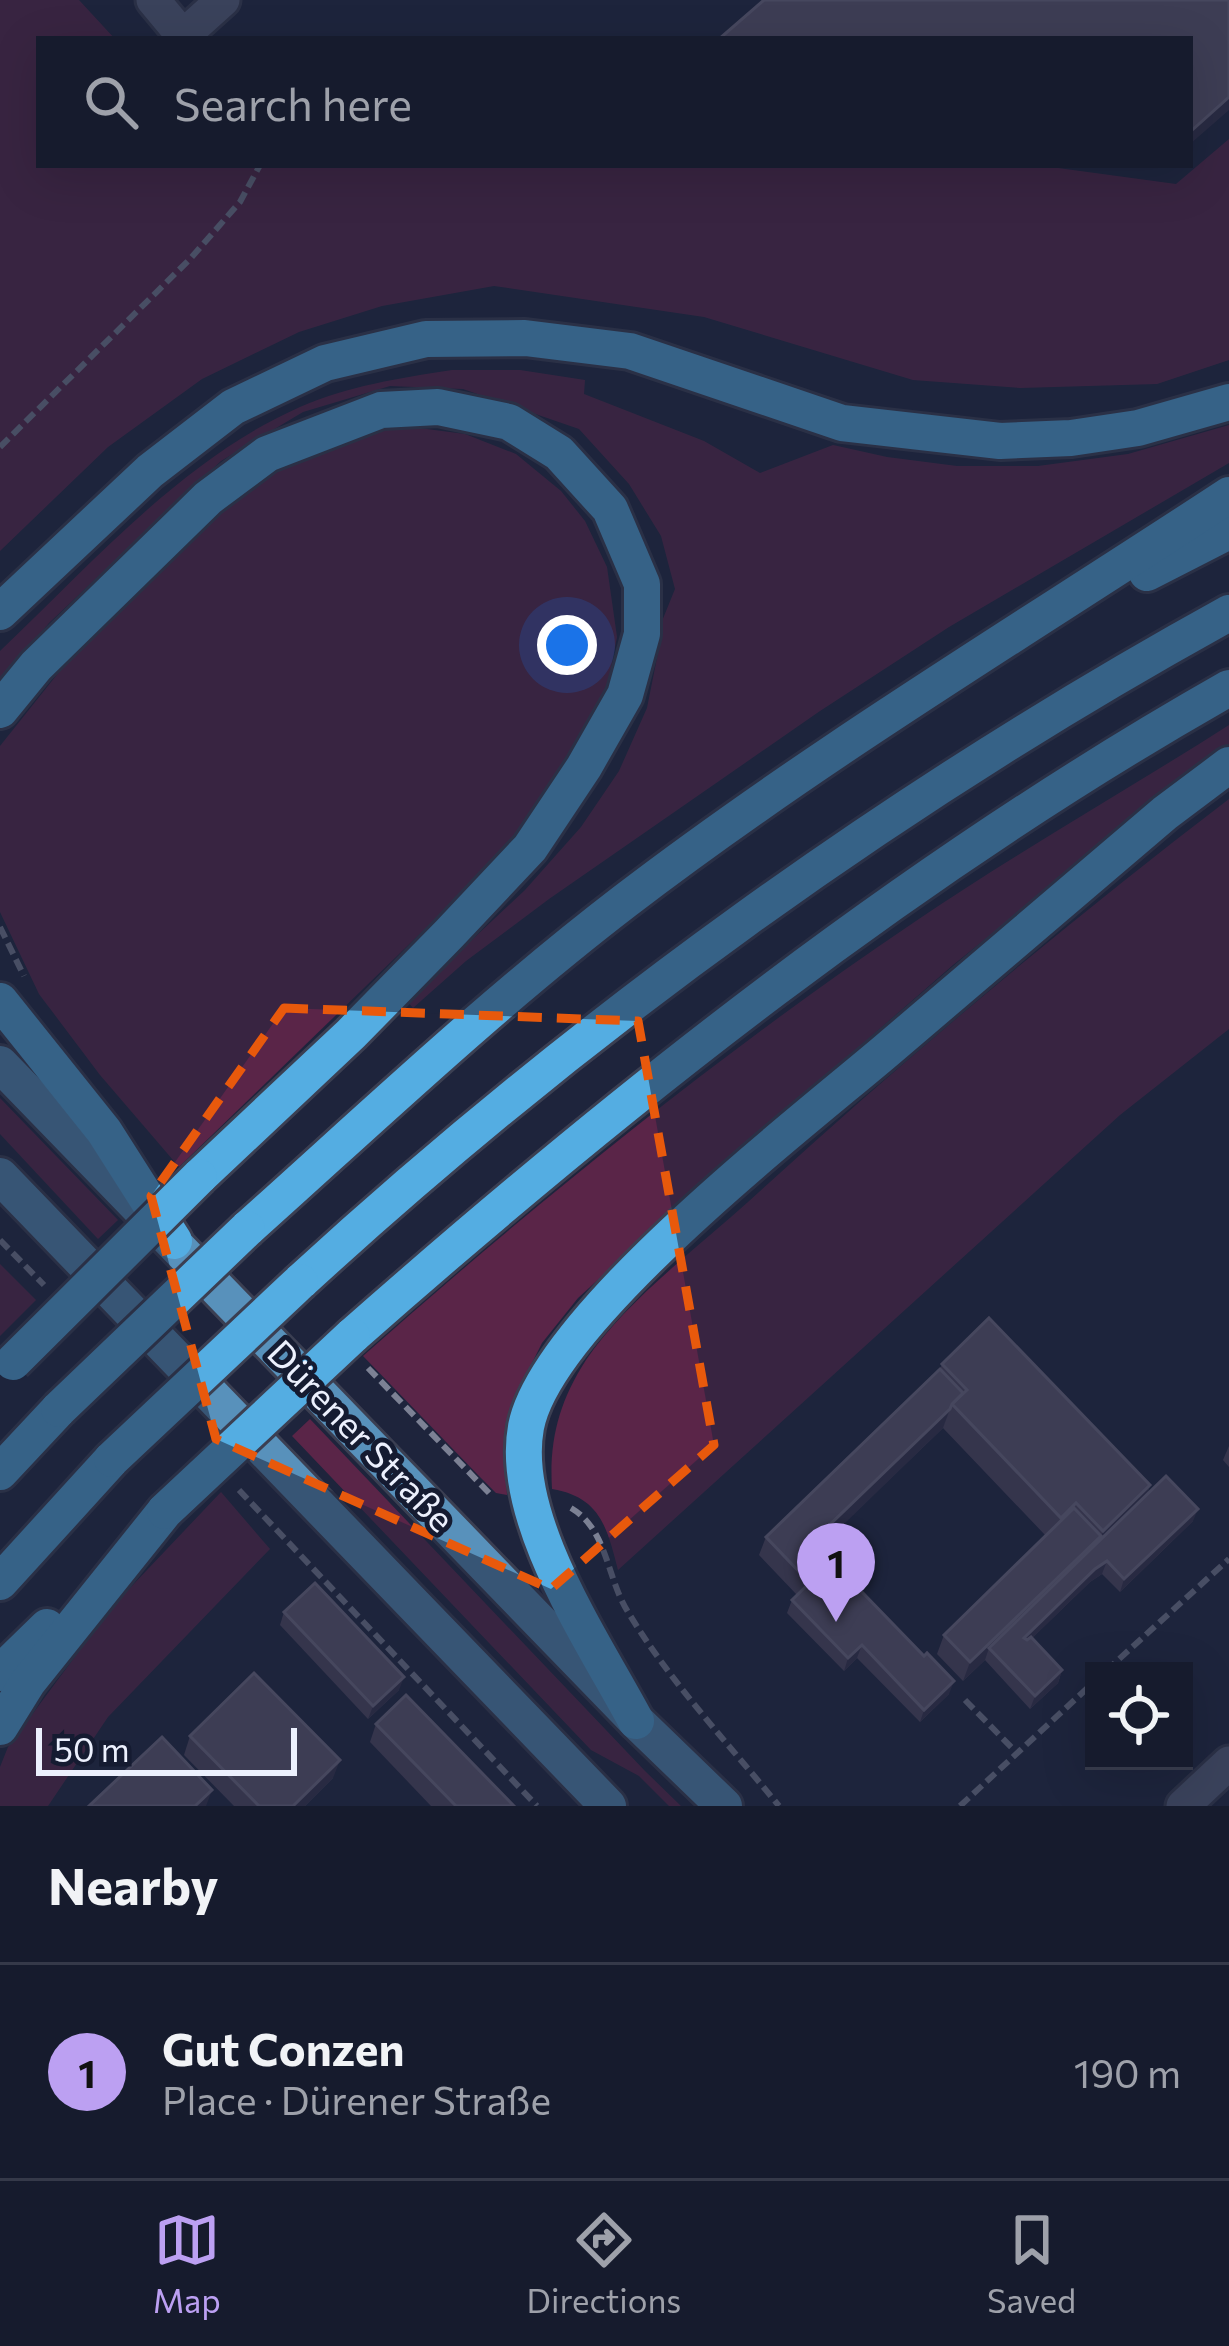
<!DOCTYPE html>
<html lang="en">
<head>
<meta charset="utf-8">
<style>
  :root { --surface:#161b2d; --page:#232839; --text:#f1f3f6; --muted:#9ea1aa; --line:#353949; --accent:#bca0f2 }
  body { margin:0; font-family:Commissioner,sans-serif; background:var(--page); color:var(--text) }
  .controls { position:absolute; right:36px; bottom:36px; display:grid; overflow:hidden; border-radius:0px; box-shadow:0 12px 48px #0002 }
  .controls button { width:108px; height:108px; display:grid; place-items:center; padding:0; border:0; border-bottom:3px solid var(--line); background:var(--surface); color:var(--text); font:60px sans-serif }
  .scale { position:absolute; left:36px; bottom:30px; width:261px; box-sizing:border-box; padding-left:12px; border:6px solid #ecf0fd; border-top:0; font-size:33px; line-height:42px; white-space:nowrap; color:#ecf0fd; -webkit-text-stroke:9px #151b31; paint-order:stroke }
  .you { position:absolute; left:567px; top:645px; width:42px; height:42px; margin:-30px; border:9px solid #fff; border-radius:50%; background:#1a73e8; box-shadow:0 0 0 18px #1a73e833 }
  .badge { display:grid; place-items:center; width:78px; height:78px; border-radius:50%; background:var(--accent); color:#111; font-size:39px; font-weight:700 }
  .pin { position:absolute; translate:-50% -99px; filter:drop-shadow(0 3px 6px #0008) }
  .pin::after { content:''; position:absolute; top:63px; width:42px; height:36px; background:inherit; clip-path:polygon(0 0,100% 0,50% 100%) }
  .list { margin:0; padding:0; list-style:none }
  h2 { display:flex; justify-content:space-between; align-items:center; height:156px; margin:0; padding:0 48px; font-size:51px }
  h2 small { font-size:39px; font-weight:400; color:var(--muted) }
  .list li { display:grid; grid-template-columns:78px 1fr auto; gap:36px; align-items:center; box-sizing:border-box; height:216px; padding:0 48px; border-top:3px solid var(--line) }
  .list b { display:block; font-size:45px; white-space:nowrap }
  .list p { margin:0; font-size:39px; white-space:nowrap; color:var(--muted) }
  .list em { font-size:39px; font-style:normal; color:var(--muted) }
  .icon { flex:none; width:66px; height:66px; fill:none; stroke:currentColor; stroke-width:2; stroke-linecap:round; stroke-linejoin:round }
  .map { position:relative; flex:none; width:1229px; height:1806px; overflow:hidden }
  .search { position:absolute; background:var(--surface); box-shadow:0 12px 48px #0002; left:36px; right:36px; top:36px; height:132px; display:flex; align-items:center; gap:30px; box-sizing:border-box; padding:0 42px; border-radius:0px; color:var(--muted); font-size:45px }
  .sheet { height:372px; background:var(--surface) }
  nav { display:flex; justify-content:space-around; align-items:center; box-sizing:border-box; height:168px; border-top:3px solid var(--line); background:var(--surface); font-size:33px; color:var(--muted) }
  nav a { display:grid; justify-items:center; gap:6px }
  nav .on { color:var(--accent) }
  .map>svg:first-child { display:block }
</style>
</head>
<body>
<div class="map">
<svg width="1229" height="1806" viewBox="0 0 1229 1806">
  <rect width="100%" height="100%" fill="#1e243c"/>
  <g fill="#5a2548">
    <polygon points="0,0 79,0 115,39 39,39 39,165 1036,165 1176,184 1229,139 1229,360 1157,384 1020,388 913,380 704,317 494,286 382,306 299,332 202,379 108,447 0,551"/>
    <path d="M 452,370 L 520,370 L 585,380 L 584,394 L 704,441 L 760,473 L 833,445 L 887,457 L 957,466 L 1038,466 L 1128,454 L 1229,425 L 1229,463 L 949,627 L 820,711 L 549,899 L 466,961 L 413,1008 L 407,1001 L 525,890 L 581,827 L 619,771 L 647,708 L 658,653 L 656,636 L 675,589 L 661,536 L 629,484 L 579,429 L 463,389 L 390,386 L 303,412 L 221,461 L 49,623 L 0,683 L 0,651 C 91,565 182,459 300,407 C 348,386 400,378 452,370 Z"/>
    <polygon points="404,426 465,434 516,454 561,491 585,521 607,567 617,637 602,714 519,838 179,1167 100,1075 39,994 0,912 0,746 75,652 218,513 275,470 307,453 362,433"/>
    <path d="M 1229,725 L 1229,744 L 953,965 L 728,1161 L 578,1298 L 542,1343 L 515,1397 L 505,1452 L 507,1495 L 496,1493 L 477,1474 L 363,1356 C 538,1201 719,1054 913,923 C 1016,853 1124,792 1229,725 Z"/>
    <path d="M 1229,799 L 1229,1029 L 1120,1115 L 618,1570 C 607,1527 600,1497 552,1489 C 549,1440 559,1402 586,1360 C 625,1302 696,1249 748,1202 C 903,1060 1063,926 1229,799 Z"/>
    <polygon points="0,1098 118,1220 98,1239 0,1134"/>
    <polygon points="0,1264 36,1300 0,1336"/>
    <polygon points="310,1419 645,1771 681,1806 669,1806 639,1776 591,1750 292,1436"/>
    <polygon points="221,1492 270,1549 108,1717 48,1806 0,1806 0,1767 8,1747 111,1608"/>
  </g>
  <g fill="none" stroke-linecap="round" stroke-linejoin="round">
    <g stroke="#3b3f52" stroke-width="39">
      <g id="minor">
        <polyline points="153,0 183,36 223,0"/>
        <polyline points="1183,1806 1229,1763"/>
      </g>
    </g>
    <g stroke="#3b3f52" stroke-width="42">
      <g id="major">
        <polyline points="0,1064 636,1721 724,1806"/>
        <polyline points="0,1176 608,1806"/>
      </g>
    </g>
    <g stroke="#3b3f52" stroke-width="42">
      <g id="highway">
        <polyline points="1147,573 1229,531"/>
        <polyline points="0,612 150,471 233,407 325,363 426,339 525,338 630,351 842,423 1000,441 1071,438 1138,428 1229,402"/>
        <polyline points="0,710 36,666 208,498 267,454 381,410 438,407 509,422 559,453 610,509 642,584 642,634 625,695 584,767 530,848 449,934 351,1034 199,1177"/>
        <polyline points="0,1001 104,1131 174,1241"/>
        <path d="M 247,1229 C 371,1118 492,1003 625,901 C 817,754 1027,628 1229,495"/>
        <path d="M 300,1282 C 580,1025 895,797 1229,613"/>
        <path d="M 352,1336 C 624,1096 913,867 1229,688"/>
        <polyline points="0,1472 59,1409"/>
        <polyline points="0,1582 112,1459"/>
        <polyline points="0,1673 47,1627"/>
        <path d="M 636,1721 C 594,1642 509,1519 526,1427 C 546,1320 800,1124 887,1050 C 980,971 1072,892 1165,813 L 1229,765"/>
        <polyline points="0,1727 28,1682 165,1511"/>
      </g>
    </g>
    <g stroke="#7c8194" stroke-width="6" stroke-dasharray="12 6" stroke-linecap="butt">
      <polyline points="0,447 190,259 240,202 260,165"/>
      <polyline points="0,927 24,976"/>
      <polyline points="0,1240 44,1285"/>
      <polyline points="368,1368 492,1496"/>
      <polyline points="239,1490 537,1806"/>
      <path d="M 571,1508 C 608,1530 606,1577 628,1612 C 670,1682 728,1743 779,1806"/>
      <polyline points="1106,1671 1229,1559"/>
      <polyline points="965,1700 1017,1753"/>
      <polyline points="960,1806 1094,1682"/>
    </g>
    <use href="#minor" stroke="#5e6681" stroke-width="33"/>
    <use href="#major" stroke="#5891bb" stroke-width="36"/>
    <use href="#highway" stroke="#54ade2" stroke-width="36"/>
    <g stroke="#3b3f52" stroke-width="42" stroke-linecap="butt">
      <g id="highway-bridge">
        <polyline points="13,1362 199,1177"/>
        <polyline points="59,1409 247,1229"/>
        <polyline points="112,1459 300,1282"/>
        <polyline points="165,1511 352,1336"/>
      </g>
    </g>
    <use href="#highway-bridge" stroke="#54ade2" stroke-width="36"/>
  </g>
  <g fill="#534961">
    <polygon points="942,1364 1150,1485 1147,1495 1193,1521 1120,1592 1102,1574 1090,1582 1032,1638 1062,1670 1058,1683 1030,1709 985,1660 963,1681 937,1654 944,1635 1046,1536 943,1428 823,1543 835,1555 832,1561 949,1694 920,1722 857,1658 844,1671 787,1613 792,1600 797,1595 759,1555 766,1537 940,1369"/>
    <polygon points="1229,1446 1229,1467 1223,1460"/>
    <polygon points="284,1612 399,1690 368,1719 280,1625"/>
    <polygon points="376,1724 514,1806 431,1806 370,1742"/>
    <polygon points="190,1736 333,1778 305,1806 234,1806 184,1755"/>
  </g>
  <g fill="#37324b">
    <polygon points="1229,97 1229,110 1190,144 1190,132"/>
    <polygon points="950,1409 943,1428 811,1556 817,1537"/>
    <polygon points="1150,1485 1142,1509 1094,1555 1103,1531"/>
    <polygon points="1198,1509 1193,1521 1120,1592 1124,1579"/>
    <polygon points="1101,1536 1094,1555 989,1648 985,1660 963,1681 970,1662"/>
    <polygon points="1107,1561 1102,1574 1090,1582 1019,1651 1024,1638 1095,1569"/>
    <polygon points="862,1645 857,1658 844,1671 848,1658"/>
    <polygon points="1062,1670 1058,1683 1030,1709 1035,1696"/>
    <polygon points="404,1677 399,1690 368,1719 373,1706"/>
    <polygon points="954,1681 949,1694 920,1722 924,1710"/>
    <polygon points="340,1760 333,1778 305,1806 293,1806"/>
    <polygon points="212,1790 206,1806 195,1806"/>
  </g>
  <g fill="#645b72" stroke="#797287" stroke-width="3">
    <polygon points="764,0 1229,0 1229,97 1190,132 1190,39 719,39"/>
    <polygon points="989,1318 1150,1485 1103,1531 1076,1503 1061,1518 952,1404 967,1390 942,1364"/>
    <polygon points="940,1369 963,1393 952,1404 950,1409 817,1537 835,1555 808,1581 766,1537"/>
    <polygon points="1166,1476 1198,1509 1124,1579 1107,1561 1095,1569 1024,1638 1027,1640 1031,1637 1062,1670 1035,1696 989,1648"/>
    <polygon points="1074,1508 1101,1536 970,1662 944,1635"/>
    <polygon points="832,1561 924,1656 927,1653 954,1681 924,1710 862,1645 848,1658 792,1600"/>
    <polygon points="315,1583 404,1677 373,1706 284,1612"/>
    <polygon points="254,1673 340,1760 293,1806 259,1806 190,1736"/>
    <polygon points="406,1695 514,1806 456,1806 376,1724"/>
    <polygon points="162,1737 212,1790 195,1806 89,1806"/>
  </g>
  <path d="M0 0H1229V1806H0ZM 284,1008 L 638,1021 L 714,1445 L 551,1589 L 216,1439 L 151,1196 Z" fill="#1e243c" fill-opacity=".55" fill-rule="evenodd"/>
  <path fill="none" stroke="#e8590c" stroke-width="9" stroke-dasharray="24 15" stroke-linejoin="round" d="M 284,1008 L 638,1021 L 714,1445 L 551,1589 L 216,1439 L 151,1196 Z"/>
  <g text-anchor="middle" stroke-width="10" stroke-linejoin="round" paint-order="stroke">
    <g font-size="36" fill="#ecf0fd" stroke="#151b31">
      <text transform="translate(361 1436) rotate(46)" y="13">Dürener Straße</text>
    </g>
  </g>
</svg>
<div class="controls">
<button><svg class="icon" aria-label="locate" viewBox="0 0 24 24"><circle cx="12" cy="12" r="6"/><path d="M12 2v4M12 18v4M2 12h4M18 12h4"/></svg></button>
</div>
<div class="scale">50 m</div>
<div class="you"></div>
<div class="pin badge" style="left:836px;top:1622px">1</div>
<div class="search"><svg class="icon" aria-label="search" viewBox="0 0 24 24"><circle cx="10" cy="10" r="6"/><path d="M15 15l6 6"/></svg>Search here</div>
</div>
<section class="sheet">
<h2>Nearby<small></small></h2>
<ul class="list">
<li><span class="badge">1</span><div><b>Gut Conzen</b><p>Place · Dürener Straße</p></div><em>190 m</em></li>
</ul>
</section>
<nav>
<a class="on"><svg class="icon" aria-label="map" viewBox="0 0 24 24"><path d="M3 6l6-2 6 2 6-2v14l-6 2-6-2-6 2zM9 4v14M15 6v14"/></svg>Map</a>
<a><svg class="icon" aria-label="directions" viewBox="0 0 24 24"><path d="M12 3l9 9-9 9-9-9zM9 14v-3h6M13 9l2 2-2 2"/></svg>Directions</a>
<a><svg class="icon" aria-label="saved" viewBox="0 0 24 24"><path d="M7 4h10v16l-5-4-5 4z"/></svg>Saved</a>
</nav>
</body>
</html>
